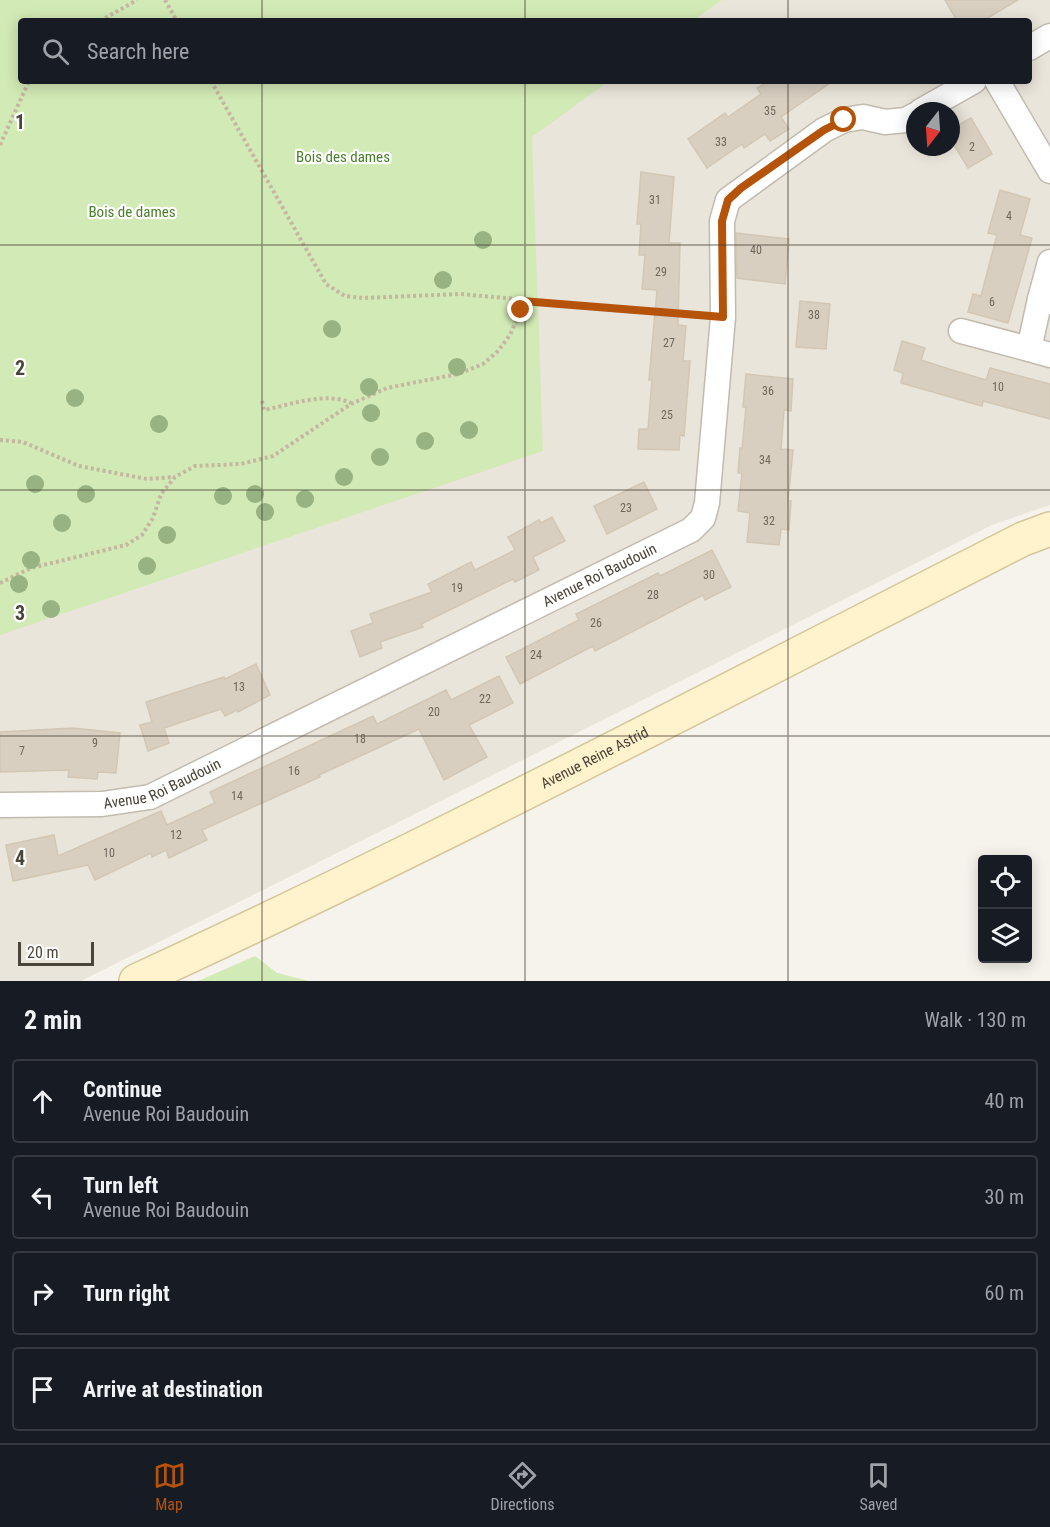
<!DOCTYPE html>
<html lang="en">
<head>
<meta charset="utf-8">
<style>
  :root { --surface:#171b24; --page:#242831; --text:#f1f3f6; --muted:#9ea1a6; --line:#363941; --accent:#b45309 }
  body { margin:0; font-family:"Roboto Condensed",sans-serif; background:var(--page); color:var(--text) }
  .controls { position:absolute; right:18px; bottom:18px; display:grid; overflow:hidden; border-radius:6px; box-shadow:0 3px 15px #0003 }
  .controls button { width:54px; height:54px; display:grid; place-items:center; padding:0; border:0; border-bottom:2px solid var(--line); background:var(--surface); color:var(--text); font:30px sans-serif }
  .compass { position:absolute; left:906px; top:102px; width:54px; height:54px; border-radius:50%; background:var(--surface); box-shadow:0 3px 15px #0003; rotate:197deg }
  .scale { position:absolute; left:18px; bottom:15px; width:76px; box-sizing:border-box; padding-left:6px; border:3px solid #4b4439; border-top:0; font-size:16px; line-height:21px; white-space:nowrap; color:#4b4439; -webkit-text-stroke:4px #fff; paint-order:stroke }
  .stop { position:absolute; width:18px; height:18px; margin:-14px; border:4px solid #b45309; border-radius:50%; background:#fff }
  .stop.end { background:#b45309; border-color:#fff; box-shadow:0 2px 6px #0008 }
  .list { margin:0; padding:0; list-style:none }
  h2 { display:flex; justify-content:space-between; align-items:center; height:78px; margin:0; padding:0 24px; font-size:26px }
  h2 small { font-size:20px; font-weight:400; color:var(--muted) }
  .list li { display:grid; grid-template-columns:39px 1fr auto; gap:18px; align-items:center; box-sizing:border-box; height:84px; margin:0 12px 12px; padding:0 12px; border:2px solid var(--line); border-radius:6px }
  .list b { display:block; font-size:22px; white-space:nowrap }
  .list p { margin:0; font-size:20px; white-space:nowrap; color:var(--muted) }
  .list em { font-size:20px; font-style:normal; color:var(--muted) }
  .icon { flex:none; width:33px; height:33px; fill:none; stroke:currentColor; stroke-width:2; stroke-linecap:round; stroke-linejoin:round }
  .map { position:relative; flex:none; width:1050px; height:981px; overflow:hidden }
  .search { position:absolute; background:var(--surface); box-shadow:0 3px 15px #0003; left:18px; right:18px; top:18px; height:66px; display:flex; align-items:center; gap:15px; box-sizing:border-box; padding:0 21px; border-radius:6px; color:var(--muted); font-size:22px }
  .sheet { height:462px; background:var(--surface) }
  nav { display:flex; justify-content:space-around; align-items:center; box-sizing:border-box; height:84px; border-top:2px solid var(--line); background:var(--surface); font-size:16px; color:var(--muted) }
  nav a { display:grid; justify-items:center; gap:3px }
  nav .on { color:var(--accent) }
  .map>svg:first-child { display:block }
</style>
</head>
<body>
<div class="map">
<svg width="1050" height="981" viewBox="0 0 1050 981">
  <rect width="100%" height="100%" fill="#f6f3ec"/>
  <path fill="#eae5da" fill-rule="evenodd" d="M 722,0 L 1050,0 L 1050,505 L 992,525 L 81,981 L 0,981 L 0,375 L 532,136 L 609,81 L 1029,81 L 1029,21 L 693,21 ZM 915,111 L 951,111 L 951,147 L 915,147 Z"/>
  <g fill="#d2eab5">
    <polygon points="0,0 722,0 693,21 21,21 21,81 609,81 532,137 543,451 0,635"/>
    <polygon points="255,956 277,973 309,981 198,981"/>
  </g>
  <g fill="#d8cfc1" stroke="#d3c7b4" stroke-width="1.5">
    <polygon points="945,0 1018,0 983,21 957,21"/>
    <polygon points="769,81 833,81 781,117 789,129 770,141 765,134 744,148 742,144 707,168 688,139 725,113 728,117 761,94 757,88"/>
    <polygon points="971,118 992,154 968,168 951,140 951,129"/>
    <polygon points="641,172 674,177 669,243 680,243 678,325 686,326 683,361 690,361 684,436 680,435 679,450 638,449 639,429 648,429 652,380 649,380 657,290 642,289 645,255 639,255 641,224 637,224"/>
    <polygon points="1000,190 1030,199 1020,235 1032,238 1008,323 968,312 973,294 981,296 997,235 988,233"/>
    <polygon points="736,233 789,239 785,284 737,278"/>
    <polygon points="800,301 830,304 826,349 796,347"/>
    <polygon points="902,341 925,348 921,360 949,369 986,380 990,368 1050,384 1050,419 983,401 982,406 901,383 903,373 894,370"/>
    <polygon points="746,374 793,379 791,411 784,410 781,449 793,450 788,501 791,501 789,530 781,529 779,545 747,542 750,513 738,511 742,473 738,473 740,448 742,449 746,407 743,407"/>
    <polygon points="644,482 657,509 607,534 594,506"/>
    <polygon points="552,517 565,541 533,557 539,570 515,582 513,579 421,624 423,627 380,642 382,648 360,657 351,631 373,623 370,614 432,592 428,584 471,562 475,570 515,550 508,537 539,520 541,523"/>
    <polygon points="712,550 731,587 705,600 703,595 595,651 593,646 520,684 506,657 579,620 576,614 658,573 660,576"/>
    <polygon points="256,664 270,695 238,712 237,710 225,716 221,709 164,728 169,743 148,751 140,725 152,722 146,702 224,677 225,679"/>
    <polygon points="499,676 513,703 469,725 487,757 444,780 419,729 319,775 320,777 202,830 207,840 169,858 166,850 152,857 151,853 95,880 88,865 13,881 6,845 54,835 58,856 161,811 167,825 215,803 210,792 373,716 377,724 446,690 451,700"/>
    <polygon points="73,728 120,733 116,773 98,772 97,779 68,777 69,770 0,772 0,732"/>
  </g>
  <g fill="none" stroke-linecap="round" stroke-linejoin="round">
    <g stroke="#c2bbae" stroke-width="27">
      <g id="street">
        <polyline points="1029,48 1050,36"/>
        <polyline points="997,81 1050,171"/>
        <polyline points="921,111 974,81"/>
        <polyline points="1050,262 1040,299 1050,302"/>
        <polyline points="1040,299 1029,349 1050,355"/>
        <polyline points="961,331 1029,349"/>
        <path id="s1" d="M 0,805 L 102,804 L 150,797 L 691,530 L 703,518 L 707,503 L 723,317 L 722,221 L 728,200 L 824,130 L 844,120 L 863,117 L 885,122 L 906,120 L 915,115"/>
      </g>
    </g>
    <g stroke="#d6c79b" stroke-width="36">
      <g id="secondary">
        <path id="s2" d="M 136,981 C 436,843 728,689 1023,539 L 1050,529"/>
      </g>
    </g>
    <g stroke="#c4b79f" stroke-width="4" stroke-dasharray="3 3" stroke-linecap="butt">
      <polyline points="165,0 177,21"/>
      <polyline points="100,21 137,0"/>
      <polyline points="211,81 326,284 345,296 363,298 460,294 699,315"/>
      <polyline points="0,145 29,81"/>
      <path d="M 262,401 L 264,410 C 290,405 326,391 351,403"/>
      <polyline points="0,440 23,442 79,466 147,479 175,477"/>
      <polyline points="0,583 31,568 126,545 142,535 153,518 161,494 175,477 195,466 241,464 273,456 351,404 387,388 458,374 483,364 498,351 510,335 521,310 522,301"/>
    </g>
    <use href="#street" stroke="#fff" stroke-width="24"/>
    <use href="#secondary" stroke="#fff3cd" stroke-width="33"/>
  </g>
  <g fill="#97b381">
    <circle cx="483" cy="240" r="9"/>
    <circle cx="443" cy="280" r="9"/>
    <circle cx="332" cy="329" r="9"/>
    <circle cx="457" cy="367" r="9"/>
    <circle cx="369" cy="387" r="9"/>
    <circle cx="75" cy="398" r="9"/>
    <circle cx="371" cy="413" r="9"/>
    <circle cx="159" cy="424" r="9"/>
    <circle cx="469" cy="430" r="9"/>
    <circle cx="425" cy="441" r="9"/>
    <circle cx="380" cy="457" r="9"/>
    <circle cx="344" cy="477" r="9"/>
    <circle cx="35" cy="484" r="9"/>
    <circle cx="86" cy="494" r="9"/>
    <circle cx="255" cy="494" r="9"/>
    <circle cx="223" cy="496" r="9"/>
    <circle cx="305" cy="499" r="9"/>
    <circle cx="265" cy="512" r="9"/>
    <circle cx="62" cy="523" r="9"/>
    <circle cx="167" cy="535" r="9"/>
    <circle cx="31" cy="560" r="9"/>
    <circle cx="147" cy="566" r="9"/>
    <circle cx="19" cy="584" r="9"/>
    <circle cx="51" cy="609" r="9"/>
  </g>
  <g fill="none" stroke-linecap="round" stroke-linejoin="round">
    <polyline stroke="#b45309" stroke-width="8" points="521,310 522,301 723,317 722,221 728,200 741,188 824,130 844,120"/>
  </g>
  <path fill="none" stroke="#4b4439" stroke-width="1.5" stroke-opacity="0.55" d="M 262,0 L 262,21M 525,0 L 525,21M 788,0 L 788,21M 262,81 L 262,981M 525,81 L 525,981M 788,81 L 788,981M 0,245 L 1050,245M 0,490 L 1050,490M 0,736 L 1050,736"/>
  <g text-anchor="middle" stroke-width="4.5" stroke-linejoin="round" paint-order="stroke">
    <g font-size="12" fill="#6e675b">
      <text x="770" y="115">35</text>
      <text x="721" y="146">33</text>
      <text x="972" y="151">2</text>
      <text x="655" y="204">31</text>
      <text x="1009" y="220">4</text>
      <text x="756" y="254">40</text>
      <text x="661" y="276">29</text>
      <text x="992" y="306">6</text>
      <text x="814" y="319">38</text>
      <text x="669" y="347">27</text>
      <text x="998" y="391">10</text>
      <text x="768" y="395">36</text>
      <text x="667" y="419">25</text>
      <text x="765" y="464">34</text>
      <text x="626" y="512">23</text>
      <text x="769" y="525">32</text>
      <text x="709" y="579">30</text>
      <text x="457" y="592">19</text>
      <text x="653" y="599">28</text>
      <text x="596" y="627">26</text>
      <text x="536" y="659">24</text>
      <text x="239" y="691">13</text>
      <text x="485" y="703">22</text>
      <text x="434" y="716">20</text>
      <text x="360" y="743">18</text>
      <text x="95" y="747">9</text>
      <text x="22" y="755">7</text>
      <text x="294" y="775">16</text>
      <text x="237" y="800">14</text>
      <text x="176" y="839">12</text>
      <text x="109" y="857">10</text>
    </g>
    <g font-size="15" fill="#4a7f2a" stroke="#fff">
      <text x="343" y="162">Bois des dames</text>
      <text x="132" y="217">Bois de dames</text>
    </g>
    <g font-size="15" fill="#4b4439" stroke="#fff">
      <text dy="5" stroke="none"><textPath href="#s1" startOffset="652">Avenue Roi Baudouin</textPath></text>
      <text dy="5" stroke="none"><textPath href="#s2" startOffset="510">Avenue Reine Astrid</textPath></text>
      <text dy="5" stroke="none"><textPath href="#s1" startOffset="166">Avenue Roi Baudouin</textPath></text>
    </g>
  </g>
  <g font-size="20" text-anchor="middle" font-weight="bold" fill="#4b4439" stroke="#fff" stroke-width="4.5" stroke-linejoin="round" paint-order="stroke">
    <text x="20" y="129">1</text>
    <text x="20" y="375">2</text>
    <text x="20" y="620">3</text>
    <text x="20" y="865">4</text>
  </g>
</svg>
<div class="controls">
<button><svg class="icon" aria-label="locate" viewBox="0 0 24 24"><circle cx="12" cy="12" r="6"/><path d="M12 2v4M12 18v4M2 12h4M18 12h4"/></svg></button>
<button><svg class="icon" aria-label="layers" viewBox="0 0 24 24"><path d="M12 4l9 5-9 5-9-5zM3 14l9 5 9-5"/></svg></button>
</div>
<svg class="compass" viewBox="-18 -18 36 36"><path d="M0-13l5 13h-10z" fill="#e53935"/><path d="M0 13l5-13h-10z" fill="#9ea1a6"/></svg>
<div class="scale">20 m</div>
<div class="stop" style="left:844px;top:120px"></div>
<div class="stop end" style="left:521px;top:310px"></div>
<div class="search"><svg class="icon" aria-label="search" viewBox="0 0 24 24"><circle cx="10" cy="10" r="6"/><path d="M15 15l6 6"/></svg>Search here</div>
</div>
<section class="sheet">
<h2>2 min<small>Walk · 130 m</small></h2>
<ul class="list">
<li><svg class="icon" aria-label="ahead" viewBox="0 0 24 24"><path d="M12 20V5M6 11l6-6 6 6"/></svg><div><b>Continue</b><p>Avenue Roi Baudouin</p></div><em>40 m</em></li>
<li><svg class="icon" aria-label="left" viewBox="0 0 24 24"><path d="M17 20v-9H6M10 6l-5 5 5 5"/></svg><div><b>Turn left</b><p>Avenue Roi Baudouin</p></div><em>30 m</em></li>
<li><svg class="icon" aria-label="right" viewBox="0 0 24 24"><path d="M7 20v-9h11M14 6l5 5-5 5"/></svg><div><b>Turn right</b></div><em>60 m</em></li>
<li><svg class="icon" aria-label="arrive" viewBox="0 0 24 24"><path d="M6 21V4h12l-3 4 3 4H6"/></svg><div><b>Arrive at destination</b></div></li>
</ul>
</section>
<nav>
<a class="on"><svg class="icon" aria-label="map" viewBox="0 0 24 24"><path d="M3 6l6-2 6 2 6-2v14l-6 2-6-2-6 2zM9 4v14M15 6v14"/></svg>Map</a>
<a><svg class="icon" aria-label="directions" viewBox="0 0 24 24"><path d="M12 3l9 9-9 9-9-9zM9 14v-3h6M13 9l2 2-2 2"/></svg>Directions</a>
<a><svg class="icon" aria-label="saved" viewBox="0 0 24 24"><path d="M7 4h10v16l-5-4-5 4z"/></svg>Saved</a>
</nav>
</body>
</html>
